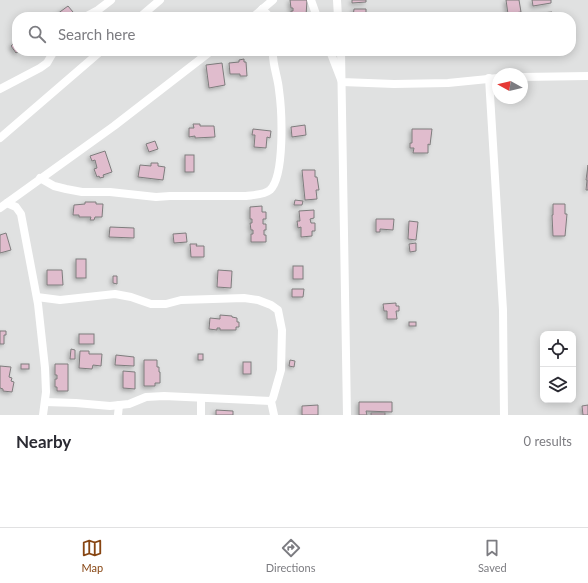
<!DOCTYPE html>
<html lang="en">
<head>
<meta charset="utf-8">
<style>
  :root { --surface:#fff; --page:#f7f7f7; --text:#2b2b33; --muted:#7c7c81; --line:#e1e1e2; --accent:#874512 }
  body { margin:0; font-family:Lato,sans-serif; background:var(--page); color:var(--text) }
  .controls { position:absolute; right:12px; bottom:12px; display:grid; overflow:hidden; border-radius:8px; box-shadow:0 2px 10px #0003 }
  .controls button { width:36px; height:36px; display:grid; place-items:center; padding:0; border:0; border-bottom:1px solid var(--line); background:var(--surface); color:var(--text); font:20px sans-serif }
  .compass { position:absolute; left:492px; top:68px; width:36px; height:36px; border-radius:50%; background:var(--surface); box-shadow:0 2px 10px #0003; rotate:278deg }
  .list { margin:0; padding:0; list-style:none }
  h2 { display:flex; justify-content:space-between; align-items:center; height:52px; margin:0; padding:0 16px; font-size:17px }
  h2 small { font-size:13px; font-weight:400; color:var(--muted) }
  .icon { flex:none; width:22px; height:22px; fill:none; stroke:currentColor; stroke-width:2; stroke-linecap:round; stroke-linejoin:round }
  .map { position:relative; flex:none; width:588px; height:415px; overflow:hidden }
  .search { position:absolute; background:var(--surface); box-shadow:0 2px 10px #0003; left:12px; right:12px; top:12px; height:44px; display:flex; align-items:center; gap:10px; box-sizing:border-box; padding:0 14px; border-radius:16px; color:var(--muted); font-size:15px }
  .sheet { height:112px; background:var(--surface) }
  nav { display:flex; justify-content:space-around; align-items:center; box-sizing:border-box; height:56px; border-top:1px solid var(--line); background:var(--surface); font-size:11px; color:var(--muted) }
  nav a { display:grid; justify-items:center; gap:2px }
  nav .on { color:var(--accent) }
  .map>svg:first-child { display:block }
</style>
</head>
<body>
<div class="map">
<svg width="588" height="415" viewBox="0 0 588 415">
  <defs>
    <filter id="shadow"><feDropShadow dx="-2" dy="2" stdDeviation="2" flood-color="#0004"/></filter>
  </defs>
  <rect width="100%" height="100%" fill="#e0e1e1"/>
  <g fill="#e0bccd" stroke="#7e7d7d" filter="url(#shadow)">
    <polygon points="290,0 307,0 306,16 291,16 291,11 293,11 293,8 291,8"/>
    <polygon points="352,0 366,0 366,2 352,3"/>
    <polygon points="506,0 519,0 521,12 508,14"/>
    <polygon points="532,0 551,0 551,3 533,6"/>
    <polygon points="68,6 73,12 67,17 53,17"/>
    <polygon points="354,9 366,9 366,17 353,17"/>
    <polygon points="552,12 552,17 530,17 530,16 541,16 541,13"/>
    <polygon points="16,41 17,51 19,51 16,53 11,46"/>
    <polygon points="244,59 244,62 246,62 247,76 240,76 240,74 230,74 229,63 239,62 239,60"/>
    <polygon points="222,63 225,85 209,88 206,65"/>
    <polygon points="193,124 200,124 200,126 214,126 215,137 195,138 195,136 189,137 189,128 194,128"/>
    <polygon points="305,125 306,135 292,137 291,127"/>
    <polygon points="253,129 271,131 270,138 267,137 266,148 254,147 255,135 252,135"/>
    <polygon points="412,129 432,129 430,145 428,144 428,153 413,153 414,148 410,148 410,143 412,143"/>
    <polygon points="155,141 158,149 149,152 146,144"/>
    <polygon points="105,151 112,172 103,175 104,177 100,178 99,176 97,177 94,169 97,168 95,160 92,161 90,156"/>
    <rect x="185" y="155" width="9" height="17"/>
    <polygon points="151,163 158,163 158,166 165,167 163,180 138,177 140,165 151,166"/>
    <polygon points="588,165 588,190 586,190 587,180 586,180"/>
    <polygon points="302,170 315,170 315,177 317,177 319,190 316,190 317,199 305,200"/>
    <polygon points="295,200 303,201 302,205 294,205"/>
    <polygon points="85,202 96,202 96,204 103,204 102,217 95,217 94,220 90,220 91,217 79,217 79,215 73,215 74,205 85,204"/>
    <polygon points="553,204 565,204 565,214 567,214 565,236 553,236 552,215 553,215"/>
    <polygon points="262,206 262,212 266,212 266,219 263,219 263,224 266,224 266,230 264,230 264,235 266,235 266,242 251,242 251,234 253,234 253,230 251,230 250,223 252,223 252,219 250,219 250,207"/>
    <polygon points="314,210 314,218 310,219 311,223 315,223 315,231 312,231 312,236 301,237 301,227 298,228 297,221 300,221 299,211"/>
    <polygon points="376,219 394,219 393,230 380,229 380,232 376,232"/>
    <polygon points="409,221 418,222 416,240 408,239"/>
    <polygon points="110,227 134,228 134,238 109,237"/>
    <polygon points="6,233 11,250 0,253 0,235"/>
    <polygon points="186,233 187,242 174,243 173,234"/>
    <polygon points="416,243 416,251 410,252 409,244"/>
    <polygon points="190,244 197,244 196,246 204,246 204,257 191,257"/>
    <rect x="76" y="259" width="10" height="19"/>
    <rect x="293" y="266" width="10" height="13"/>
    <polygon points="47,270 62,270 63,285 47,285"/>
    <polygon points="218,270 232,271 231,288 217,287"/>
    <polygon points="113,276 117,276 117,284 113,283"/>
    <polygon points="292,289 304,289 303,297 292,297"/>
    <polygon points="396,303 396,306 399,306 399,311 396,311 397,319 387,319 387,311 384,311 383,304"/>
    <polygon points="220,315 232,316 232,317 237,318 237,322 239,322 239,327 236,327 236,330 220,330 220,328 217,328 217,330 209,329 210,318 220,319"/>
    <rect x="409" y="322" width="7" height="4"/>
    <polygon points="0,331 6,331 6,335 4,335 4,344 0,344"/>
    <rect x="79" y="334" width="15" height="10"/>
    <polygon points="71,349 75,350 75,359 70,359"/>
    <polygon points="80,351 89,351 89,354 102,354 101,366 93,365 92,369 79,368"/>
    <rect x="198" y="354" width="5" height="6"/>
    <polygon points="116,355 134,357 134,366 115,365"/>
    <polygon points="144,360 157,360 157,367 159,367 159,372 160,372 160,383 155,383 155,386 144,386"/>
    <polygon points="290,360 295,361 294,367 289,366"/>
    <rect x="243" y="362" width="8" height="12"/>
    <rect x="21" y="364" width="8" height="5"/>
    <polygon points="55,364 68,364 68,391 57,391 57,387 55,387 55,379 57,379 57,375 55,375"/>
    <polygon points="0,366 11,367 9,377 12,378 11,381 14,382 12,392 3,391 3,389 0,388"/>
    <polygon points="123,371 135,372 135,389 123,388"/>
    <polygon points="359,402 392,402 392,412 366,411 367,415 359,415"/>
    <polygon points="318,405 318,415 302,415 302,406"/>
    <polygon points="588,405 588,415 583,415 582,406"/>
    <polygon points="216,410 233,411 233,415 216,415"/>
    <rect x="371" y="413" width="14" height="2"/>
  </g>
  <g fill="none" stroke-linecap="round" stroke-linejoin="round">
    <g stroke="#fff" stroke-width="8">
      <polyline points="311,0 317,17"/>
      <polyline points="337,0 338,17"/>
      <polyline points="262,9 270,17"/>
      <polyline points="85,17 98,10 111,0"/>
      <polyline points="140,17 160,0"/>
      <polyline points="253,17 273,0"/>
      <polyline points="330,51 342,82 394,84 448,83 498,78"/>
      <polyline points="341,51 347,415"/>
      <polyline points="522,77 588,76"/>
      <polyline points="489,78 503,310 504,415"/>
      <polyline points="0,89 40,68 47,63 54,51"/>
      <polyline points="0,138 101,51"/>
      <path d="M 40,178 L 54,186 L 66,189 L 82,192 L 110,192 L 156,197 L 170,196 L 246,196 C 253,195 264,195 270,190 C 285,176 282,111 279,90 C 278,77 272,64 273,51"/>
      <polyline points="7,203 16,207 21,214 38,304 45,368 46,392 43,415"/>
      <polyline points="0,208 114,126 211,51"/>
      <polyline points="37,297 60,300 115,294 131,297 151,304 166,304 181,300 244,298 258,300 271,305 278,310 282,330 281,370 273,398 271,401 274,415"/>
      <polyline points="201,398 201,415"/>
      <polyline points="45,402 76,403 110,406 129,404 146,397 164,396 271,401"/>
      <polyline points="118,415 119,405"/>
    </g>
  </g>
</svg>
<div class="controls">
<button><svg class="icon" aria-label="locate" viewBox="0 0 24 24"><circle cx="12" cy="12" r="6"/><path d="M12 2v4M12 18v4M2 12h4M18 12h4"/></svg></button>
<button><svg class="icon" aria-label="layers" viewBox="0 0 24 24"><path d="M12 4l9 5-9 5-9-5zM3 14l9 5 9-5"/></svg></button>
</div>
<svg class="compass" viewBox="-18 -18 36 36"><path d="M0-13l5 13h-10z" fill="#e53935"/><path d="M0 13l5-13h-10z" fill="#7c7c81"/></svg>
<div class="search"><svg class="icon" aria-label="search" viewBox="0 0 24 24"><circle cx="10" cy="10" r="6"/><path d="M15 15l6 6"/></svg>Search here</div>
</div>
<section class="sheet">
<h2>Nearby<small>0 results</small></h2>
<ul class="list">
</ul>
</section>
<nav>
<a class="on"><svg class="icon" aria-label="map" viewBox="0 0 24 24"><path d="M3 6l6-2 6 2 6-2v14l-6 2-6-2-6 2zM9 4v14M15 6v14"/></svg>Map</a>
<a><svg class="icon" aria-label="directions" viewBox="0 0 24 24"><path d="M12 3l9 9-9 9-9-9zM9 14v-3h6M13 9l2 2-2 2"/></svg>Directions</a>
<a><svg class="icon" aria-label="saved" viewBox="0 0 24 24"><path d="M7 4h10v16l-5-4-5 4z"/></svg>Saved</a>
</nav>
</body>
</html>
